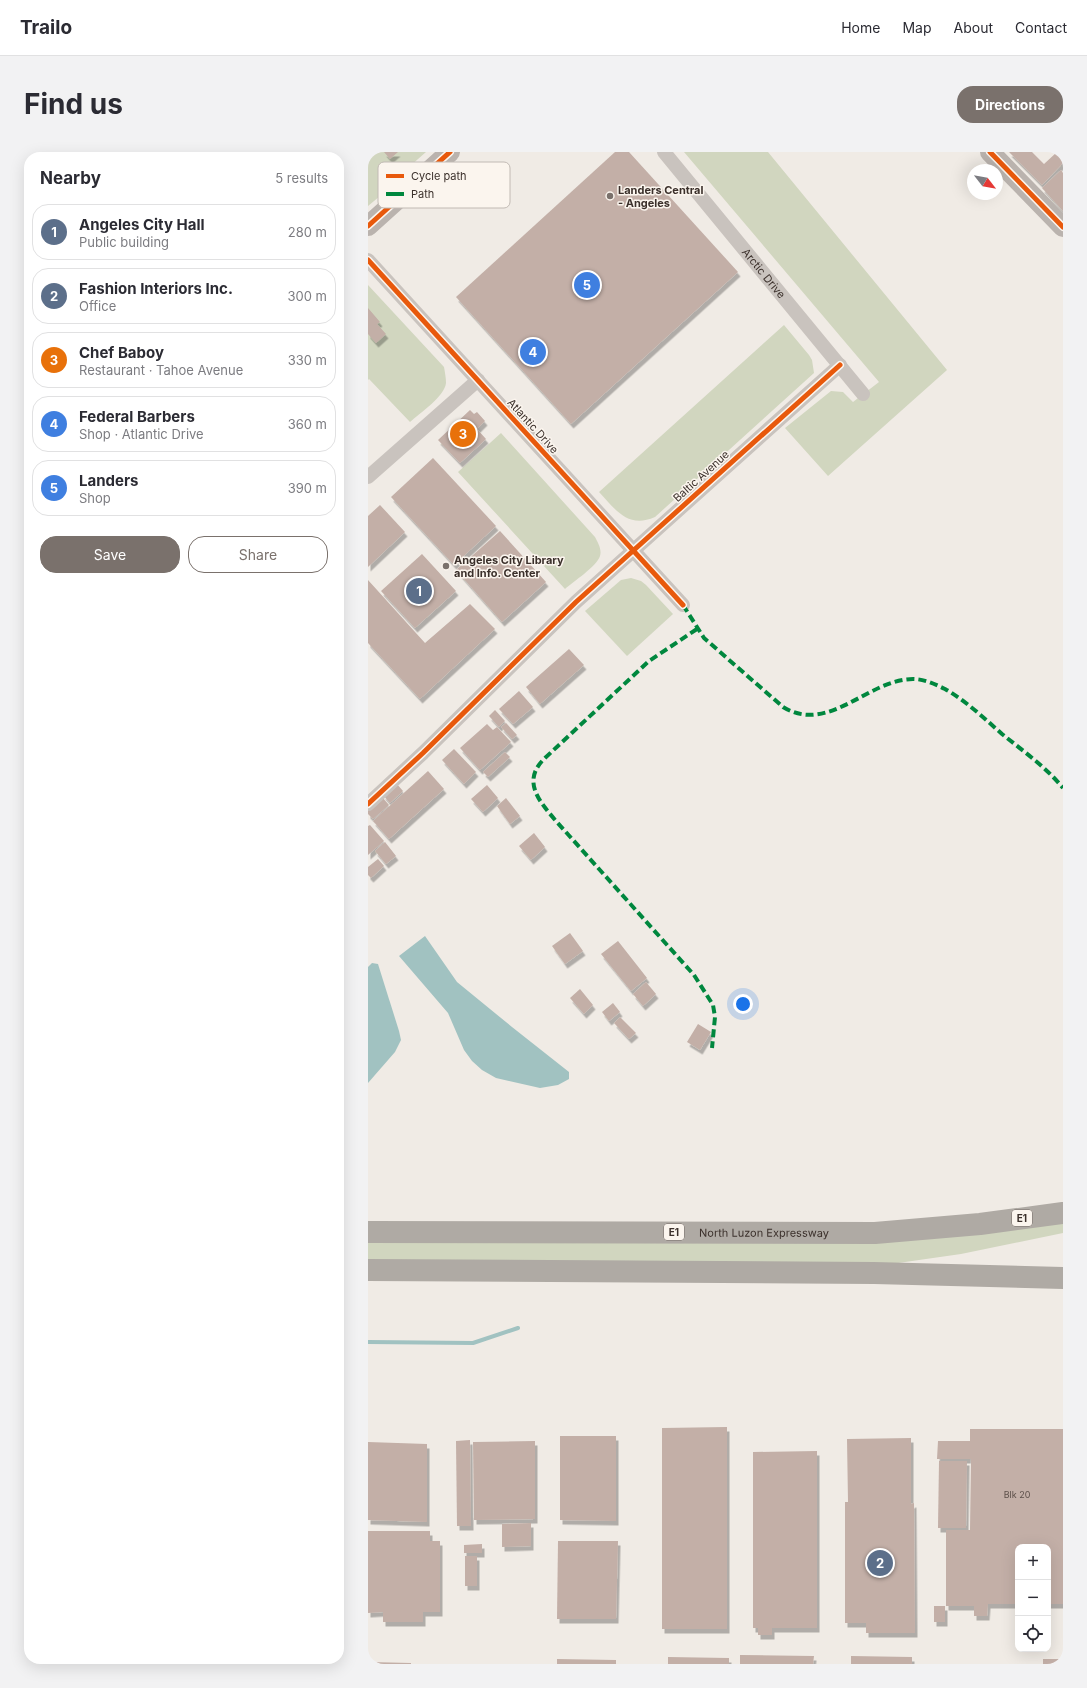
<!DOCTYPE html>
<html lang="en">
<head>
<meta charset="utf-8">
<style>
  :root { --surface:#fff; --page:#f2f2f3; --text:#2b2b33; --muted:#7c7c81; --line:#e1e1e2; --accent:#7a716c }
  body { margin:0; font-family:Inter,sans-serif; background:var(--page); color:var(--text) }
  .controls { position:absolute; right:12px; bottom:12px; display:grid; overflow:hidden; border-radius:8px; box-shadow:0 4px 16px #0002 }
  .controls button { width:36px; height:36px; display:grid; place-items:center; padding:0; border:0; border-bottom:1px solid var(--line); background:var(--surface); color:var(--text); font:20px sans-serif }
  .compass { position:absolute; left:599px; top:12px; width:36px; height:36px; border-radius:50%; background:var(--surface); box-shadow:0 4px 16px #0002; rotate:121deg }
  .you { position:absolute; left:375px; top:852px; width:14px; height:14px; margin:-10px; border:3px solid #fff; border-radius:50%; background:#1a73e8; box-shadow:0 0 0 6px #1a73e833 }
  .badge { display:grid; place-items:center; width:26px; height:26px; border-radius:50%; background:var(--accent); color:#fff; font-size:13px; font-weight:700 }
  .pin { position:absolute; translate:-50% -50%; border:2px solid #fff; box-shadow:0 1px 4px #0006 }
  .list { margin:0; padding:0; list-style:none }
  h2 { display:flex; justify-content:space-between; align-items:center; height:52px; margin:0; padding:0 16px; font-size:17px }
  h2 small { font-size:13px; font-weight:400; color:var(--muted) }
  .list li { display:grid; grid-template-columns:26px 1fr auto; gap:12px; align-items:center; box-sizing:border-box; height:56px; margin:0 8px 8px; padding:0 8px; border:1px solid var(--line); border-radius:16px }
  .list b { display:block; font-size:15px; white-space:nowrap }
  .list p { margin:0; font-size:13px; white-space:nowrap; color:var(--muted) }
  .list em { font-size:13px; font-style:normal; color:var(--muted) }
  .actions { display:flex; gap:8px; padding:12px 16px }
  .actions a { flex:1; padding:9px 0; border:1px solid var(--accent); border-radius:16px; text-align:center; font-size:14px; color:var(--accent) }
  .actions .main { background:var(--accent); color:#fff }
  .icon { flex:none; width:22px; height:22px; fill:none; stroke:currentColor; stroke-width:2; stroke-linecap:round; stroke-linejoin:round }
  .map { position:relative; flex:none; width:695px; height:1512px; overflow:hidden; border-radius:16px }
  header { display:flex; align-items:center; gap:24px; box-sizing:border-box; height:56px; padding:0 20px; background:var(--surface); border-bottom:1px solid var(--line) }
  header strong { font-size:19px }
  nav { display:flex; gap:22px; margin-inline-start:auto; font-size:14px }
  .intro { display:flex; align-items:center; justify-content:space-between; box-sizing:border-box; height:96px; padding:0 24px }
  h1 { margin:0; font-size:28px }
  .button { padding:10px 18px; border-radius:16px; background:var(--accent); color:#fff; font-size:14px; font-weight:700 }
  main { display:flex; gap:24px; padding:0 24px }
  aside { flex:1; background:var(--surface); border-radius:16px; box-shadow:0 4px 16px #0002 }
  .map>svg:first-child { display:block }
</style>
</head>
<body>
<header>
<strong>Trailo</strong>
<nav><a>Home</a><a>Map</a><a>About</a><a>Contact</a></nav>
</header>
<div class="intro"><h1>Find us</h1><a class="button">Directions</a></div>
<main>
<aside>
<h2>Nearby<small>5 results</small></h2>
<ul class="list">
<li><span class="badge" style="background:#5c6f8a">1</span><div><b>Angeles City Hall</b><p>Public building</p></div><em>280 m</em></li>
<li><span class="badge" style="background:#5c6f8a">2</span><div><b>Fashion Interiors Inc.</b><p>Office</p></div><em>300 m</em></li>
<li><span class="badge" style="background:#e8710a">3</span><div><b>Chef Baboy</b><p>Restaurant · Tahoe Avenue</p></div><em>330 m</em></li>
<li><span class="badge" style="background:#3f7fe0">4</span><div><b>Federal Barbers</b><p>Shop · Atlantic Drive</p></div><em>360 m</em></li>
<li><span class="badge" style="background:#3f7fe0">5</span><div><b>Landers</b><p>Shop</p></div><em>390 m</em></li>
</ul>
<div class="actions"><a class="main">Save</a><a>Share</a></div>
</aside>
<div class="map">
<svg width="695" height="1512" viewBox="0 0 695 1512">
  <defs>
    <filter id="shadow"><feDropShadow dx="2.5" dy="4.5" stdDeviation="0" flood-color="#0004"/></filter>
  </defs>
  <rect width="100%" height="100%" fill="#f0ebe5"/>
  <g fill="#d1d6bf">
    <polygon points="0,0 58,0 33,22 35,25 0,54"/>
    <polygon points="316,0 400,0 579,218 460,324 417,276 463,239 475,240 485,250 511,230"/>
    <path d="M 0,133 L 76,215 C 77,221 78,226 78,231 C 77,244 51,262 42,270 L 1,227 L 0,228 Z"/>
    <path d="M 416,173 L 441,203 L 444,208 L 446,221 L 287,365 C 260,377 248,358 231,340 Z"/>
    <path d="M 133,281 L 227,385 C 230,391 234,397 232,404 C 229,414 205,430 197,437 L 90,320 Z"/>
    <polygon points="263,426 273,429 278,433 305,462 259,504 217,459 253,428"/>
    <polygon points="695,1067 695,1081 593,1102 530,1111 482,1113 0,1113 0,1088"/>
  </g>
  <g fill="#a1c2c1">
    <polygon points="57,784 89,830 144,875 201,920 201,927 190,933 172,936 128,926 114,918 104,909 96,898 80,861 31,804"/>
    <polygon points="4,811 10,812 31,879 33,888 27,900 0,931 0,815"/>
  </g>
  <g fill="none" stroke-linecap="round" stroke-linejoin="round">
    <polyline stroke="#a1c2c1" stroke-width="4" points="0,1190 105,1191 150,1176"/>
  </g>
  <g fill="#c3afa7" filter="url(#shadow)">
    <polygon points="16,0 30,0 22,7"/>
    <polygon points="247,0 261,0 370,120 203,272 88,145"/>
    <polygon points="641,0 664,0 676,12 689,0 695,0 695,11 674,33"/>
    <polygon points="693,18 695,21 695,59 674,36"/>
    <polygon points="0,156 12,170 9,172 18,182 8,191 0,182"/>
    <polygon points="102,258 106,262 109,260 117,269 109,277 118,287 92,311 70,288"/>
    <polygon points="65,306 128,374 86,413 23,345"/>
    <polygon points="12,353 37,380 0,415 0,364"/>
    <polygon points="132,379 178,430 134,470 88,418"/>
    <polygon points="54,402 88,439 47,476 13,439"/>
    <polygon points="0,428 57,491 102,452 127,477 52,547 0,491"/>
    <polygon points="201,497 216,513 172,552 158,535"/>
    <polygon points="151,539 165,555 145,572 131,557"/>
    <polygon points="127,558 137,569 131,575 121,564"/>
    <polygon points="138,571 149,583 144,587 133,575"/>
    <polygon points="119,572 125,578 129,575 143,590 112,618 92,596"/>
    <polygon points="86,597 108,620 96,632 74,608"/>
    <polygon points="137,600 142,605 120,625 115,620"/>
    <polygon points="60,619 76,637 21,687 5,669"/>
    <polygon points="28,631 35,639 22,651 15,643"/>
    <polygon points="119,633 130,646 115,660 103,647"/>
    <polygon points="14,645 21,653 5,667 0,662 0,657"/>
    <polygon points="138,646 152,664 142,672 129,654"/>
    <polygon points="2,673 16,689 0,703 0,674"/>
    <polygon points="166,681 177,695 163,708 151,694"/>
    <polygon points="17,690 28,704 18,712 7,699"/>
    <polygon points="10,707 16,714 3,726 0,723 0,715"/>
    <polygon points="202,781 215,799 197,812 184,794"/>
    <polygon points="250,789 279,826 263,839 233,802"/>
    <polygon points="278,830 288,842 275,854 265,842"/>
    <polygon points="212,837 225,853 216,862 202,846"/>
    <polygon points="245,851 252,860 241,869 234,860"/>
    <polygon points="252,865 268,881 261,887 246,871"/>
    <polygon points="330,872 343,880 332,898 319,890"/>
    <polygon points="359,1275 359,1477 294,1477 294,1276"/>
    <polygon points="602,1277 695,1277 695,1452 680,1452 680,1395 650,1395 650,1452 620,1452 619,1464 606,1464 606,1454 578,1454 578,1378 602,1378 603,1307 569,1307 570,1289 602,1289"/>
    <polygon points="192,1284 248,1284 248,1369 192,1368"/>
    <polygon points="543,1286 543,1352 546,1351 547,1481 498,1481 498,1471 477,1471 477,1350 480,1350 479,1287"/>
    <polygon points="102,1288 103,1374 89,1374 88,1289"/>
    <polygon points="167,1289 167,1367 106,1368 105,1290"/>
    <polygon points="0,1290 59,1292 59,1370 0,1368"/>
    <polygon points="449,1299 449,1476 404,1476 404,1483 390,1483 390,1476 385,1476 385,1300"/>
    <polygon points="571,1309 599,1309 598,1376 570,1376"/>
    <polygon points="163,1371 163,1394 134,1395 134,1372"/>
    <polygon points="0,1379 62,1379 62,1389 72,1389 72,1460 55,1460 55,1470 15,1470 15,1460 0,1461"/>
    <polygon points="190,1389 250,1389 248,1467 189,1467"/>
    <polygon points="114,1392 114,1401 96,1401 96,1393"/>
    <rect x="97" y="1404" width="12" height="30"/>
    <rect x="566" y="1454" width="11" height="16"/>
    <polygon points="372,1503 446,1504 445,1512 372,1512"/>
    <polygon points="483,1504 544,1505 544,1512 483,1512"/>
    <polygon points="300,1505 361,1506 361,1512 300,1512"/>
    <polygon points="189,1507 248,1508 248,1512 189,1512"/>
    <rect x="675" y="1507" width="20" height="5"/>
    <polygon points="2,1510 43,1511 43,1512 2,1512"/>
  </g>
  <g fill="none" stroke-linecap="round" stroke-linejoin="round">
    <g stroke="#c9c3be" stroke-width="14">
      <path id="s1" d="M 296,0 L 495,242"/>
      <polyline points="0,108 315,453"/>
      <polyline points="0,325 110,228"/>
      <polyline points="0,652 55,601 208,450 472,213"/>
    </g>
    <g stroke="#bab3ae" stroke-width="20">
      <polyline points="622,0 695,75"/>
      <polyline points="0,74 82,0"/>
    </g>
    <g stroke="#afaaa4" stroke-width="22">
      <path id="s2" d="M 0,1080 L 507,1081 L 612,1072 L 695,1061"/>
      <polyline points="0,1118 506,1121 695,1126"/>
    </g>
    <g stroke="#00873e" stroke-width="4" stroke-dasharray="8 4" stroke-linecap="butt">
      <path d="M 315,453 L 336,486 L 415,555 C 461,583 500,527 545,527 C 556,527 567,532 577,537 C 598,549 616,566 634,582 C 655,599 678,615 695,636"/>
      <path d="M 329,477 L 281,509 L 177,606 C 153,629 171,649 188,669 L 326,823 L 345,853 L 347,865 L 344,896"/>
    </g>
    <g stroke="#fbf5ee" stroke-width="8">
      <g id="cycleway">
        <polyline points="622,0 695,75"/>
        <polyline points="0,74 82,0"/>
        <polyline points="0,108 315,453"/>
        <polyline points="0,652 55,601 208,450 472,213"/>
      </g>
    </g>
    <use href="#cycleway" stroke="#e8590c" stroke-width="5"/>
  </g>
  <g fill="#7a716c" stroke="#fbf5ee" stroke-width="1.5">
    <circle cx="242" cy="44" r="4"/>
    <circle cx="78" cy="414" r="4"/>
  </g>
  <g text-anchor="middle" stroke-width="3" stroke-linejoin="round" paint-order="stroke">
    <g font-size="9" fill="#5d504a">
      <text x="649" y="1346">Blk 20</text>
    </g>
    <g fill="#fbf5ee" stroke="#756b66" stroke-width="1">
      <rect x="644" y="1058" width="20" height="16" rx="3"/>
      <rect x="296" y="1072" width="20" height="16" rx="3"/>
    </g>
    <g font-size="10" font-weight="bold" fill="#3b302b">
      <text x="654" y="1070">E1</text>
      <text x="306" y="1084">E1</text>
    </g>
    <g font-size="11" font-weight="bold" fill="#3b302b" stroke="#fbf5ee" text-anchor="start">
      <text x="250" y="42">Landers Central<tspan x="250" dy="13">- Angeles</tspan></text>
      <text x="86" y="412">Angeles City Library<tspan x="86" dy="13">and Info. Center</tspan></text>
    </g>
    <g font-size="11" fill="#3b302b" stroke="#fbf5ee">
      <text dy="4" stroke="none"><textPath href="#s1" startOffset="157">Arctic Drive</textPath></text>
      <text transform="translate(165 274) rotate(48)" y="4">Atlantic Drive</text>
      <text transform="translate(333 324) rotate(-42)" y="4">Baltic Avenue</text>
      <text dy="4" stroke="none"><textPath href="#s2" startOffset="396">North Luzon Expressway</textPath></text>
    </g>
  </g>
  <rect x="10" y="10" width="132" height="46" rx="6" fill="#fbf5ee" stroke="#c1bab4" stroke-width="1"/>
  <rect x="18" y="22" width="18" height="4" fill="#e8590c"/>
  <rect x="18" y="40" width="18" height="4" fill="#00873e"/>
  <g font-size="11" fill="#3b302b">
    <text x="43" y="28">Cycle path</text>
    <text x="43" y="46">Path</text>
  </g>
</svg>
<div class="controls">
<button>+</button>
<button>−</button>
<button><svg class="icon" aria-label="locate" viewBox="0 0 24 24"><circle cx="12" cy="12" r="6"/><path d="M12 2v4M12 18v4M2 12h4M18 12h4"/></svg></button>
</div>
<svg class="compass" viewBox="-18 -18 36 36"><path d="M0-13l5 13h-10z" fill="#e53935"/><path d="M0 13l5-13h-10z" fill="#7c7c81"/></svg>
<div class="you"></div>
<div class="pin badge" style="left:51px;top:439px;background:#5c6f8a">1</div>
<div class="pin badge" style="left:512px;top:1411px;background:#5c6f8a">2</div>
<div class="pin badge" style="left:95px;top:282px;background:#e8710a">3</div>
<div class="pin badge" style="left:165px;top:200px;background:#3f7fe0">4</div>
<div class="pin badge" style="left:219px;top:133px;background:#3f7fe0">5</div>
</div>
</main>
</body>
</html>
